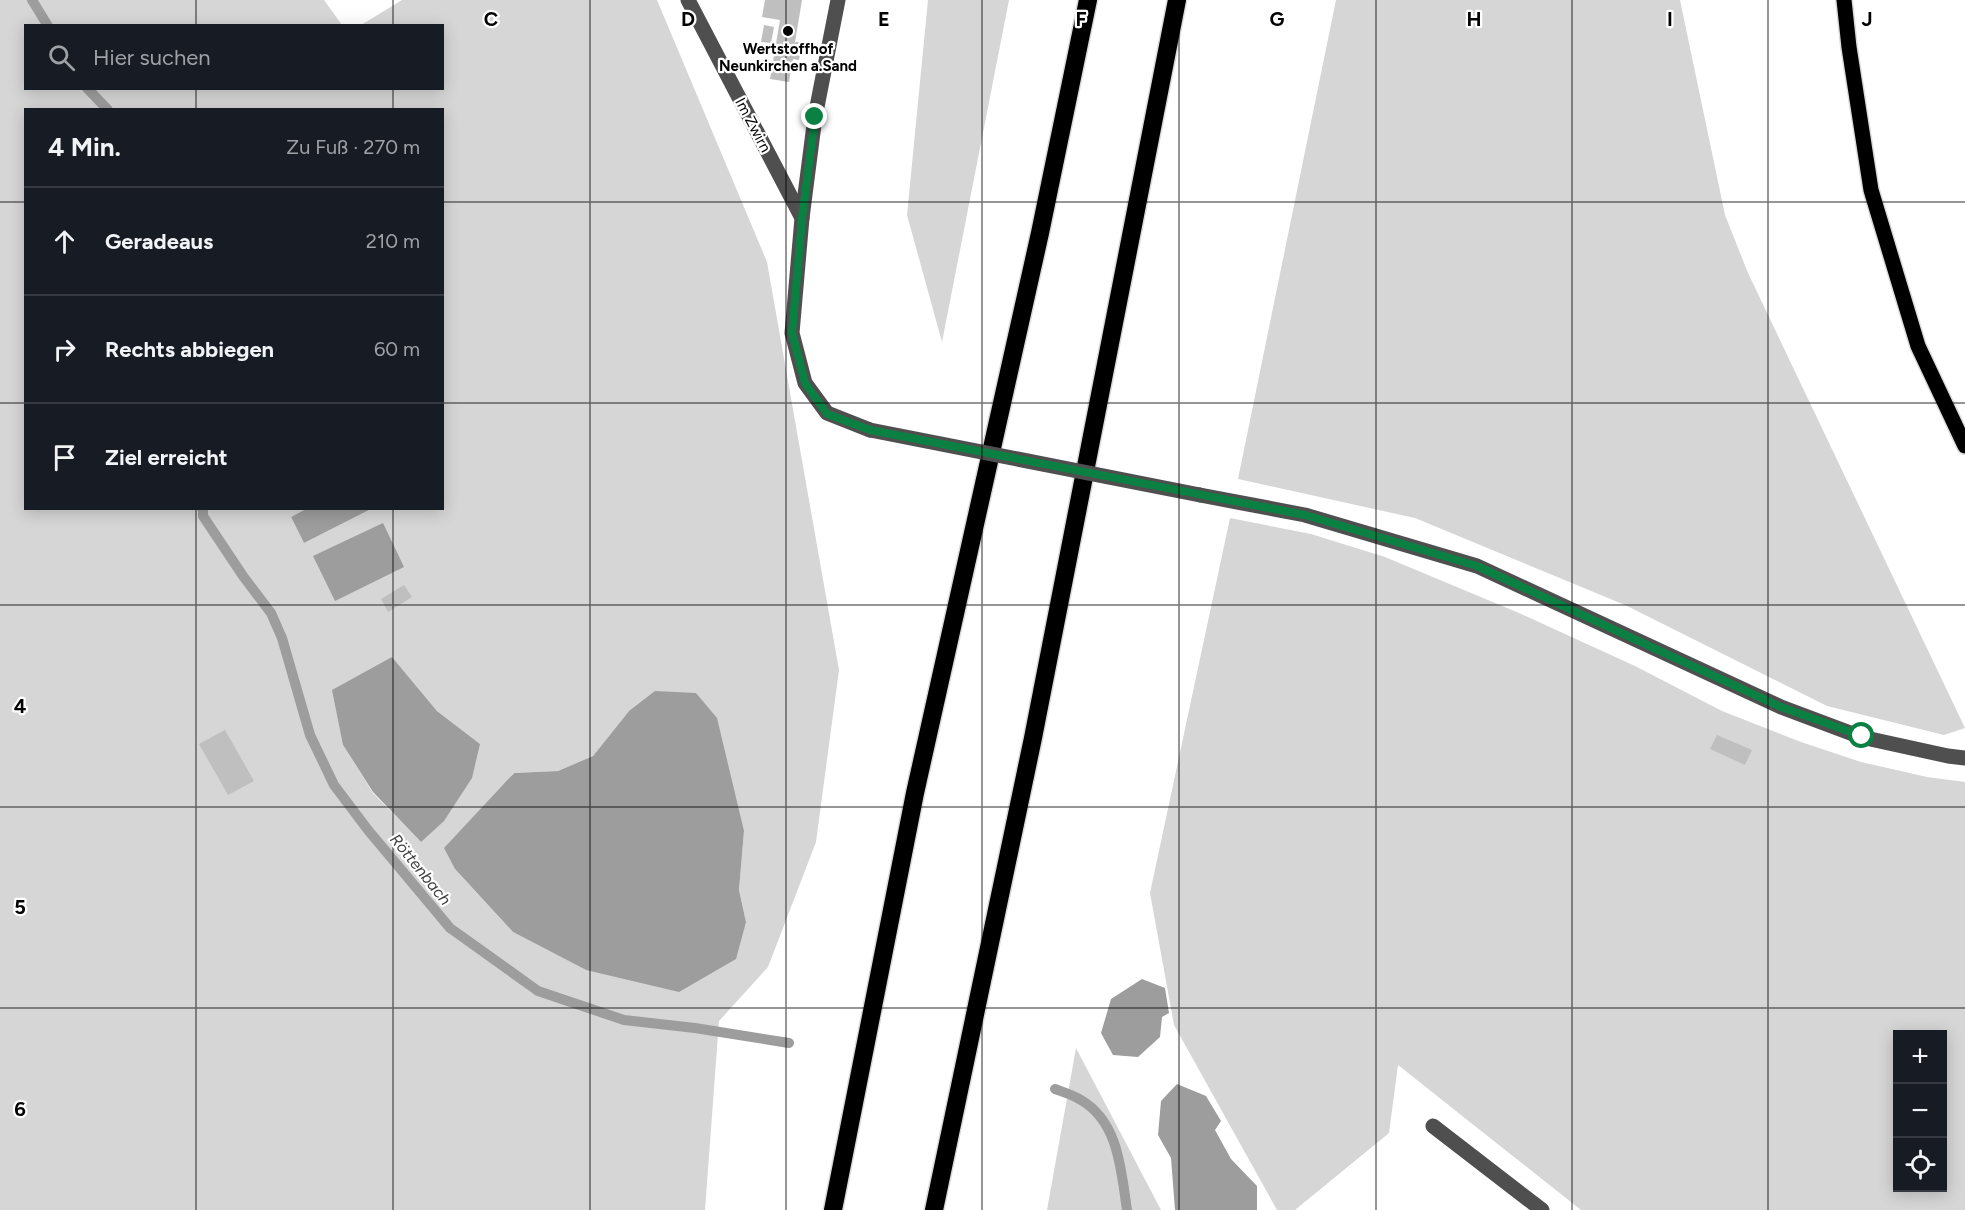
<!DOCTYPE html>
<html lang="de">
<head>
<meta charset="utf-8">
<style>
  :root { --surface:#171b24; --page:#20242c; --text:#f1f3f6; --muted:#9ea1a6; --line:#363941 }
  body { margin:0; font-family:Figtree,sans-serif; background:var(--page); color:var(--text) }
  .controls { position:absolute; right:18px; bottom:18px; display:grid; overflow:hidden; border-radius:0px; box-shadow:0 3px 15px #0003 }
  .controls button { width:54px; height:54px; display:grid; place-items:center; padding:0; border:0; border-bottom:2px solid var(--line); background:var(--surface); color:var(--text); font:30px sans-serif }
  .stop { position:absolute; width:18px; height:18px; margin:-14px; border:4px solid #0b8043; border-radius:50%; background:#fff }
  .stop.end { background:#0b8043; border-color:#fff; box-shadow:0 2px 6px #0008 }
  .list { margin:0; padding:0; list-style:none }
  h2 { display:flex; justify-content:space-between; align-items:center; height:78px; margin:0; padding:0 24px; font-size:26px }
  h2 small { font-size:20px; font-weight:400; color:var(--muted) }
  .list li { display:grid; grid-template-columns:39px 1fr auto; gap:18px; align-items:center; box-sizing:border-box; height:108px; padding:0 24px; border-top:2px solid var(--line) }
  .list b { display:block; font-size:22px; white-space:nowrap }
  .list em { font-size:20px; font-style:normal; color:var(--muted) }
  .icon { flex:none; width:33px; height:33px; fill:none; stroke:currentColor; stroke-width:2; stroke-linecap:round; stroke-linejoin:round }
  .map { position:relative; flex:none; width:1965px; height:1210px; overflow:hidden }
  .search { position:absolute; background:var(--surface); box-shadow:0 3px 15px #0003; left:24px; top:24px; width:420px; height:66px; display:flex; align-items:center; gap:15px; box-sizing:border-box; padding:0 21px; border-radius:0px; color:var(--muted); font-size:22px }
  .panel { position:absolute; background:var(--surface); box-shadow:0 3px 15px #0003; left:24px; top:108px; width:420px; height:402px; border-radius:0px }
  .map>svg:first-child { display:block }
</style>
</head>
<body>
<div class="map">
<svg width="1965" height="1210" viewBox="0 0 1965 1210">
  <rect width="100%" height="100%" fill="#fff"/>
  <g fill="#d6d6d6" fill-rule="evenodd">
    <path d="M 0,0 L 324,0 L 342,25 L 26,26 L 26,88 L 442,88 L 442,26 L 361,25 L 402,0 L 657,0 L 767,262 L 839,670 L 816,842 L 768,967 L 719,1021 L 705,1210 L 0,1210 ZM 26,110 L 442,110 L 442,508 L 371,509 L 304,543 L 291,517 L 308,509 L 26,508 ZM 392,657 L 437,711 L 480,744 L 421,842 L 373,793 L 343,745 ZM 629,711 L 744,831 L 739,890 L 746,922 L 586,970 L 513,932 L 455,869 L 513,773 L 558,771 L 593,756 Z"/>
    <polygon points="928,0 1009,0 942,342 907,215"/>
    <polygon points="1336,0 1680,0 1725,215 1748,273 1965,728 1944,735 1827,706 1625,605 1415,518 1238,479"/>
    <path d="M 1230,518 L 1311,534 L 1385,557 L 1519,613 L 1635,666 L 1722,711 L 1801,742 L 1861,762 L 1927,777 L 1965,782 L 1965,1210 L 1581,1210 L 1398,1065 L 1389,1133 L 1295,1210 L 1277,1210 L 1174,1025 L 1150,893 ZM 1898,1034 L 1942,1034 L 1942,1188 L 1898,1188 Z"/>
    <polygon points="1076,1048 1161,1210 1047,1210"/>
  </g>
  <g fill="#9d9d9d">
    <polygon points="308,508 371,508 371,509 304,543 291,517"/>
    <polygon points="383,523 404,567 335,601 313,556"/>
    <polygon points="392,657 437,711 480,744 472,778 444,821 421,842 373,792 343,745 332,690"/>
    <polygon points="655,691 696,693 717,718 744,831 739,890 746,922 736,959 679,992 586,970 513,932 455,869 444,848 514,773 558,771 593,756 629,711"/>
    <polygon points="1142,979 1165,988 1169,1013 1162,1017 1160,1037 1138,1057 1113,1055 1101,1033 1111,999"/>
    <polygon points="1177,1084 1206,1096 1221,1121 1215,1130 1231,1159 1257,1186 1257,1210 1175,1210 1171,1158 1158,1135 1161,1101"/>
  </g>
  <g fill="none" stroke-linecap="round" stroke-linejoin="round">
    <g stroke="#9d9d9d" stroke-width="10">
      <polyline points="32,0 48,26"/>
      <polyline points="87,88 108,110"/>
      <polyline points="203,508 203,516 243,576 271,613 282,638 310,735 334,785 368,830 450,928 538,991 624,1020 695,1028 789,1043"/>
      <path d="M 1055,1089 C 1063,1092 1073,1095 1081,1100 C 1119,1122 1121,1171 1127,1210"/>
    </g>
  </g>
  <g fill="#bfbfbf">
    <polygon points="765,0 802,0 795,42 802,42 799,60 793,59 789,82 770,79 780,20 762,17"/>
    <polygon points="764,25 774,27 771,43 761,42"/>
    <polygon points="404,585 412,597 388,612 381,599"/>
    <polygon points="225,730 254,781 228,795 199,744"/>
    <polygon points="1717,735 1752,750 1745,765 1710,749"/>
  </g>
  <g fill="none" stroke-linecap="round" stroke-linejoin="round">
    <g stroke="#dbdbdb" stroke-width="18">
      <polyline id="major" points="1844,0 1849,47 1871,190 1918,346 1965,446"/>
    </g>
    <g stroke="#dbdbdb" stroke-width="21">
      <g id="highway">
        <polyline points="833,1210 915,793 1040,233 1088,0"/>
        <polyline points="934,1210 1033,738 1177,0"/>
      </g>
    </g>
    <g stroke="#4f4f4f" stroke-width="15">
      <polyline points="688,0 802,218"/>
      <polyline points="838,0 815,117 802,218 792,333 805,383 827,413 870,430"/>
      <polyline points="1200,495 1305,515 1477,566 1781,707 1861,737 1948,756 1965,758"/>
      <polyline points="1433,1126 1542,1210"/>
    </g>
    <use href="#major" stroke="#000" stroke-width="15"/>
    <use href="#highway" stroke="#000" stroke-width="18"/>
    <polyline stroke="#4f4f4f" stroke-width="15" points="870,430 1200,495"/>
  </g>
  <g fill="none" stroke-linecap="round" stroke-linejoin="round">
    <polyline stroke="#0b8043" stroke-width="8" points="815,117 802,218 792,333 805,383 827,414 870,430 1305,515 1477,566 1781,707 1862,736"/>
  </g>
  <path fill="none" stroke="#000" stroke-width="1.5" stroke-opacity="0.55" d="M 196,0 L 196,26M 393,0 L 393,26M 590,0 L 590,1210M 786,0 L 786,1210M 982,0 L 982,1210M 1179,0 L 1179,1210M 1376,0 L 1376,1210M 1572,0 L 1572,1210M 1768,0 L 1768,1210M 196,88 L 196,110M 393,88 L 393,110M 0,202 L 26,202M 442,202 L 1965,202M 0,403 L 26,403M 442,403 L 1965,403M 196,508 L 196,1210M 393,508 L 393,1210M 0,605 L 1965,605M 0,807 L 1965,807M 0,1008 L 1965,1008"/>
  <circle fill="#000" stroke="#fff" stroke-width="2" cx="788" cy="31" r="6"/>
  <g text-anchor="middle" stroke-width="4.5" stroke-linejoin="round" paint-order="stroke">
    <g font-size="15" font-weight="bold" fill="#000" stroke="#fff">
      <text x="788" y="54">Wertstoffhof<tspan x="788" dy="17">Neunkirchen a.Sand</tspan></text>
    </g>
    <g font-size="15" fill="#000" stroke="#fff">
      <text transform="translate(753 125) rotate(62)" y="5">Im Zwirn</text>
    </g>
    <g font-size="16" font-style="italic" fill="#3e3e3e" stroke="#fff">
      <text transform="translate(421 869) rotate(51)" y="6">Röttenbach</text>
    </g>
  </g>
  <g font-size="20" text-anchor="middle" font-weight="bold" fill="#000" stroke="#fff" stroke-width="4.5" stroke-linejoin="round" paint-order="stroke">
    <text x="491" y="26">C</text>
    <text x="688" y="26">D</text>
    <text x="884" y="26">E</text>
    <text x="1081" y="26">F</text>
    <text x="1277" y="26">G</text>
    <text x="1474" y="26">H</text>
    <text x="1670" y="26">I</text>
    <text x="1867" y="26">J</text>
    <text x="20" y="713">4</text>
    <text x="20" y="914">5</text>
    <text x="20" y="1116">6</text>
  </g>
</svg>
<div class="controls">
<button>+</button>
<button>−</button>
<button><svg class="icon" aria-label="locate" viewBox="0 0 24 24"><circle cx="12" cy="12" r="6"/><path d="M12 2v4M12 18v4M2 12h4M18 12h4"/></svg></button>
</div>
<div class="stop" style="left:1862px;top:736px"></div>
<div class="stop end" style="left:815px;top:117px"></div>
<div class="search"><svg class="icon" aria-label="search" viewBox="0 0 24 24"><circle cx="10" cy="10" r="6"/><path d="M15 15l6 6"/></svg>Hier suchen</div>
<section class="panel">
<h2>4 Min.<small>Zu Fuß · 270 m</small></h2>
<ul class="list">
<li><svg class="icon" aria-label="ahead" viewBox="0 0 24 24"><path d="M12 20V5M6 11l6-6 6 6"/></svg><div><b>Geradeaus</b></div><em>210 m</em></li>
<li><svg class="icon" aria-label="right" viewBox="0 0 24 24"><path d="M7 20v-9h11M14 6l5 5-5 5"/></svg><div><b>Rechts abbiegen</b></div><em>60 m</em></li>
<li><svg class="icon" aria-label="arrive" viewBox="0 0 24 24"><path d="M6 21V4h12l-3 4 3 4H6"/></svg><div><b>Ziel erreicht</b></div></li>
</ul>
</section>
</div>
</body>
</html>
